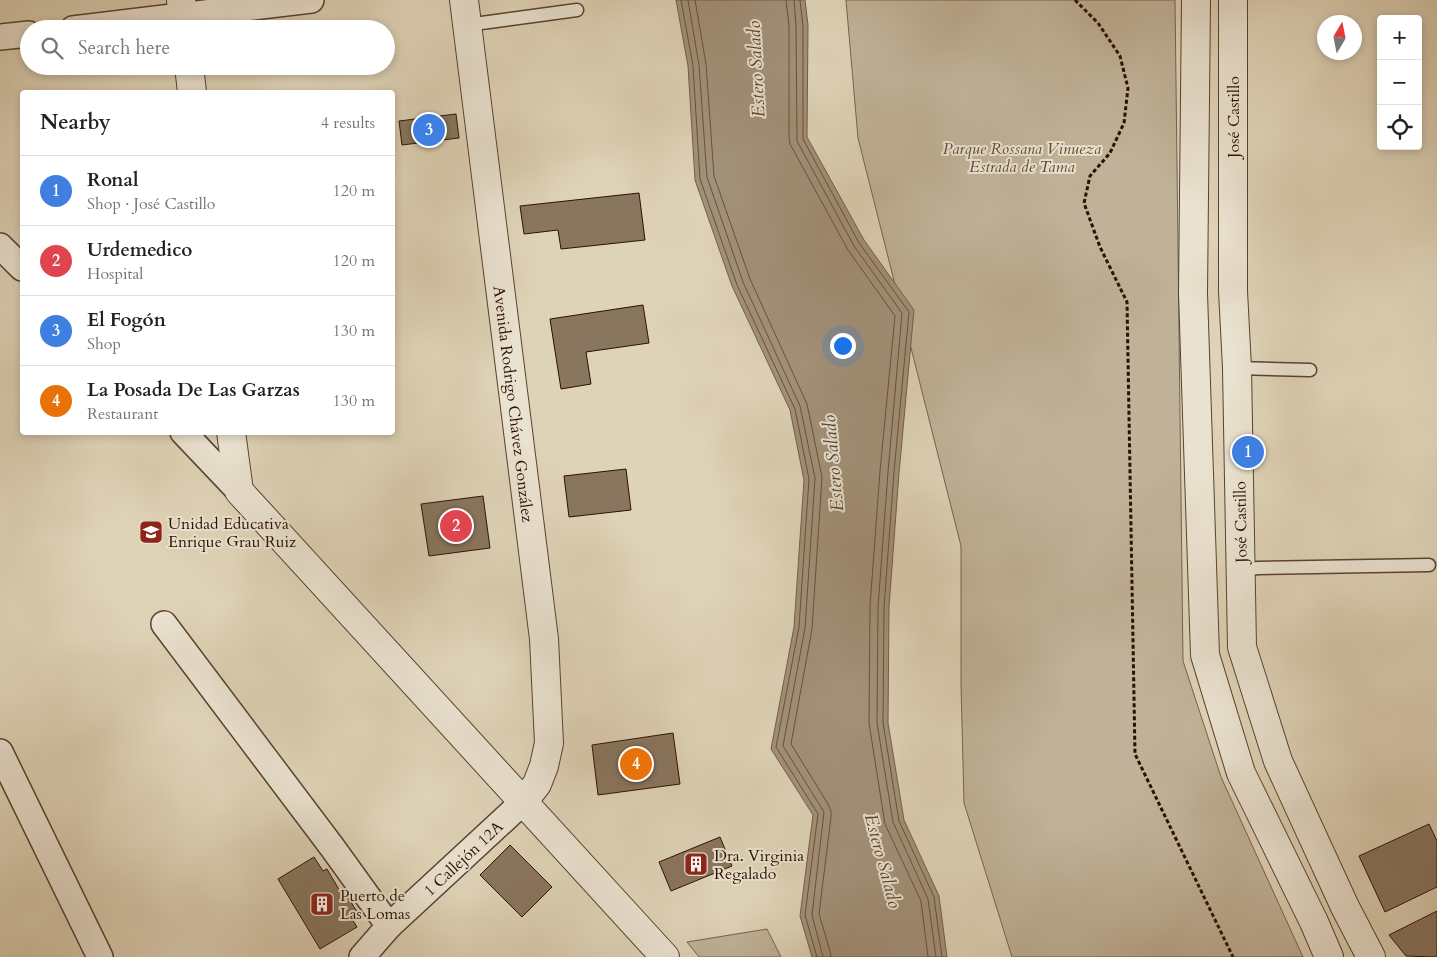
<!DOCTYPE html>
<html lang="en">
<head>
<meta charset="utf-8">
<style>
  :root { --surface:#fff; --page:#f2f2f2; --text:#202124; --muted:#757577; --line:#e0e0e0; --accent:#1a73e8 }
  body { margin:0; font-family:Cardo,serif; background:var(--page); color:var(--text) }
  .controls { position:absolute; right:15px; top:15px; display:grid; overflow:hidden; border-radius:5px; box-shadow:0 2px 8px #0003 }
  .controls button { width:45px; height:45px; display:grid; place-items:center; padding:0; border:0; border-bottom:1px solid var(--line); background:var(--surface); color:var(--text); font:25px sans-serif }
  .compass { position:absolute; left:1317px; top:15px; width:45px; height:45px; border-radius:50%; background:var(--surface); box-shadow:0 2px 8px #0003; rotate:10deg }
  .you { position:absolute; left:842px; top:345px; width:18px; height:18px; margin:-12px; border:4px solid #fff; border-radius:50%; background:#1a73e8; box-shadow:0 0 0 8px #1a73e833 }
  .badge { display:grid; place-items:center; width:32px; height:32px; border-radius:50%; background:var(--accent); color:#fff; font-size:16px; font-weight:700 }
  .pin { position:absolute; translate:-50% -50%; border:2px solid #fff; box-shadow:0 1px 5px #0006 }
  .list { margin:0; padding:0; list-style:none }
  h2 { display:flex; justify-content:space-between; align-items:center; height:65px; margin:0; padding:0 20px; font-size:21px }
  h2 small { font-size:16px; font-weight:400; color:var(--muted) }
  .list li { display:grid; grid-template-columns:32px 1fr auto; gap:15px; align-items:center; box-sizing:border-box; height:70px; padding:0 20px; border-top:1px solid var(--line) }
  .list b { display:block; font-size:19px; white-space:nowrap }
  .list p { margin:0; font-size:16px; white-space:nowrap; color:var(--muted) }
  .list em { font-size:16px; font-style:normal; color:var(--muted) }
  .icon { flex:none; width:28px; height:28px; fill:none; stroke:currentColor; stroke-width:2; stroke-linecap:round; stroke-linejoin:round }
  .map { position:relative; flex:none; width:1437px; height:957px; overflow:hidden }
  .search { position:absolute; background:var(--surface); box-shadow:0 2px 8px #0003; left:20px; top:20px; width:375px; height:55px; display:flex; align-items:center; gap:12px; box-sizing:border-box; padding:0 18px; border-radius:28px; color:var(--muted); font-size:19px }
  .panel { position:absolute; background:var(--surface); box-shadow:0 2px 8px #0003; left:20px; top:90px; width:375px; height:345px; border-radius:5px }
  .map>svg:first-child { display:block }
</style>
</head>
<body>
<div class="map">
<svg width="1437" height="957" viewBox="0 0 1437 957">
  <rect width="100%" height="100%" fill="#dfd3b7"/>
  <filter id="stains"><feTurbulence type="fractalNoise" baseFrequency=".004" numOctaves="4"/><feColorMatrix values="0 0 0 0 .2 0 0 0 0 .09 0 0 0 0 .02 0 0 0 .5 -.17"/></filter>
  <radialGradient id="worn" r=".72"><stop offset=".6" stop-color="#630" stop-opacity="0"/><stop offset="1" stop-color="#630" stop-opacity=".3"/></radialGradient>
  <g fill="#c0b298" stroke="#76624c">
    <polygon points="846,0 1175,0 1183,661 1221,777 1303,957 1012,957 964,803 961,685 961,546 858,138"/>
    <polygon points="767,929 781,957 699,957 687,942"/>
  </g>
  <polygon fill="#a29179" stroke="#725e49" points="676,0 805,0 808,25 807,137 864,240 914,310 899,473 889,607 888,723 904,820 939,896 947,957 812,957 800,916 813,815 771,749 794,627 804,480 790,410 732,286 695,180 688,66"/>
  <g fill="none" stroke-linecap="round" stroke-linejoin="round">
    <g stroke="#66513c" stroke-width="1">
      <polyline points="681,0 693,66 700,179 737,285 795,409 809,479 799,627 776,747 818,814 805,915 817,957"/>
      <polyline points="688,0 699,65 707,177 743,282 800,406 815,478 805,628 783,746 824,812 812,915 823,957"/>
      <polyline points="695,0 706,64 714,176 750,279 807,404 822,477 812,629 791,744 828,804 831,811 831,817 819,914 830,951 831,957"/>
      <polyline points="786,0 789,26 789,137 790,144 848,250 895,316 880,471 870,606 869,723 885,824 921,901 928,957"/>
      <polyline points="794,0 796,26 797,141 854,246 902,313 888,472 878,607 877,723 893,822 928,899 936,957"/>
      <polyline points="800,0 803,26 803,139 859,243 909,312 894,472 884,607 883,723 899,821 934,897 942,957"/>
    </g>
  </g>
  <g fill="#89765f" stroke="#2b1100">
    <polygon points="456,114 459,138 402,145 399,121"/>
    <polygon points="639,193 645,240 561,249 558,230 524,234 520,206"/>
    <polygon points="643,305 649,343 586,352 591,384 561,389 550,319"/>
    <polygon points="626,469 631,510 569,517 564,476"/>
    <polygon points="483,496 490,548 429,556 421,504"/>
    <polygon points="673,733 680,784 598,795 592,745"/>
    <polygon points="1429,824 1437,841 1437,887 1385,912 1359,856"/>
    <polygon points="720,837 732,866 671,891 659,862"/>
    <polygon points="510,845 552,887 522,917 480,875"/>
    <polygon points="314,857 323,871 327,869 341,893 344,891 359,915 352,919 357,927 320,949 278,879"/>
    <polygon points="1437,911 1437,957 1406,956 1389,935"/>
  </g>
  <g fill="none" stroke-linecap="round" stroke-linejoin="round">
    <g stroke="#58422e" stroke-width="15">
      <g id="service">
        <polyline points="467,25 577,10"/>
        <polyline points="1237,368 1310,370"/>
        <polyline points="1241,570 1258,568 1429,565"/>
      </g>
    </g>
    <g stroke="#58422e" stroke-width="28">
      <g id="minor">
        <polyline points="73,29 311,0"/>
        <polyline points="0,37 29,34"/>
        <polyline points="0,246 22,268"/>
        <polyline points="183,432 239,491"/>
        <polyline points="164,624 332,847 389,926"/>
        <polyline points="0,752 100,957"/>
        <polyline points="362,957 389,926 523,802"/>
      </g>
    </g>
    <g stroke="#58422e" stroke-width="30">
      <g id="tertiary">
        <polyline points="181,0 184,29"/>
        <polyline points="464,0 544,639 549,743 544,766 537,784 523,802"/>
        <polyline points="1196,0 1193,293 1205,655 1241,773 1314,922 1329,957"/>
        <polyline points="1233,0 1233,291 1237,368 1242,647 1278,761 1345,907 1371,957"/>
        <polyline points="189,66 192,92"/>
        <polyline points="231,432 239,491 665,957"/>
      </g>
    </g>
    <polyline stroke="#2b1100" stroke-width="3" stroke-dasharray="4 2.5" stroke-linecap="butt" points="1075,0 1098,23 1120,56 1128,88 1124,123 1110,153 1090,176 1084,203 1100,247 1127,302 1135,754 1233,957"/>
    <use href="#service" stroke="#eae2d0" stroke-width="12"/>
    <use href="#minor" stroke="#eae2d0" stroke-width="25"/>
    <use href="#tertiary" stroke="#eae2d0" stroke-width="28"/>
  </g>
  <defs>
    <g id="school-square" transform="scale(1.25)"><rect x="-9" y="-9" width="18" height="18" rx="4" fill="#8f2418" stroke="#eae2d0"/><path d="M0-5L7-2L0 1L-7-2ZM-4 1L0 2.5L4 1V4Q0 6-4 4Z" fill="#fff"/></g>
    <g id="building-square" transform="scale(1.25)"><rect x="-9" y="-9" width="18" height="18" rx="4" fill="#8f2418" stroke="#eae2d0"/><path d="M-4-6H4V6H1V3H-1V6H-4ZM-2.5-4.3h1.7v1.8h-1.7ZM.8-4.3h1.7v1.8H.8ZM-2.5-1h1.7V.8h-1.7ZM.8-1h1.7V.8H.8Z" fill="#fff"/></g>
  </defs>
  <g fill-rule="evenodd">
    <use href="#school-square" x="151" y="532"/>
    <use href="#building-square" x="696" y="864"/>
    <use href="#building-square" x="322" y="904"/>
  </g>
  <g text-anchor="middle" stroke-width="4" stroke-linejoin="round" paint-order="stroke">
    <g font-size="16" fill="#2b1100" stroke="#eae2d0">
      <text transform="translate(1233 117) rotate(-90)" y="6">José Castillo</text>
      <text transform="translate(514 404) rotate(83)" y="6">Avenida Rodrigo Chávez González</text>
      <text transform="translate(1240 522) rotate(-91)" y="6">José Castillo</text>
      <text transform="translate(463 858) rotate(-43)" y="6">1 Callejón 12A</text>
    </g>
    <g font-size="16" font-style="italic" fill="#5f4935" stroke="#eae2d0">
      <text x="1022" y="154">Parque Rossana Vinueza<tspan x="1022" dy="18">Estrada de Tama</tspan></text>
    </g>
    <g font-size="16" fill="#2b1100" stroke="#eae2d0" text-anchor="start">
      <text x="168" y="529">Unidad Educativa<tspan x="168" dy="18">Enrique Grau Ruiz</tspan></text>
      <text x="714" y="861">Dra. Virginia<tspan x="714" dy="18">Regalado</tspan></text>
      <text x="340" y="901">Puerto de<tspan x="340" dy="18">Las Lomas</tspan></text>
    </g>
    <g font-size="18" font-style="italic" fill="#5b4430" stroke="#eae2d0">
      <text transform="translate(756 69) rotate(-93)" y="6">Estero Salado</text>
      <text transform="translate(833 463) rotate(-95)" y="6">Estero Salado</text>
      <text transform="translate(883 861) rotate(75)" y="6">Estero Salado</text>
    </g>
  </g>
  <rect width="100%" height="100%" filter="url(#stains)"/>
  <rect width="100%" height="100%" fill="url(#worn)"/>
</svg>
<div class="controls">
<button>+</button>
<button>−</button>
<button><svg class="icon" aria-label="locate" viewBox="0 0 24 24"><circle cx="12" cy="12" r="6"/><path d="M12 2v4M12 18v4M2 12h4M18 12h4"/></svg></button>
</div>
<svg class="compass" viewBox="-18 -18 36 36"><path d="M0-13l5 13h-10z" fill="#e53935"/><path d="M0 13l5-13h-10z" fill="#757577"/></svg>
<div class="you"></div>
<div class="pin badge" style="left:1248px;top:452px;background:#3f7fe0">1</div>
<div class="pin badge" style="left:456px;top:526px;background:#e0444e">2</div>
<div class="pin badge" style="left:429px;top:130px;background:#3f7fe0">3</div>
<div class="pin badge" style="left:636px;top:764px;background:#e8710a">4</div>
<div class="search"><svg class="icon" aria-label="search" viewBox="0 0 24 24"><circle cx="10" cy="10" r="6"/><path d="M15 15l6 6"/></svg>Search here</div>
<section class="panel">
<h2>Nearby<small>4 results</small></h2>
<ul class="list">
<li><span class="badge" style="background:#3f7fe0">1</span><div><b>Ronal</b><p>Shop · José Castillo</p></div><em>120 m</em></li>
<li><span class="badge" style="background:#e0444e">2</span><div><b>Urdemedico</b><p>Hospital</p></div><em>120 m</em></li>
<li><span class="badge" style="background:#3f7fe0">3</span><div><b>El Fogón</b><p>Shop</p></div><em>130 m</em></li>
<li><span class="badge" style="background:#e8710a">4</span><div><b>La Posada De Las Garzas</b><p>Restaurant</p></div><em>130 m</em></li>
</ul>
</section>
</div>
</body>
</html>
